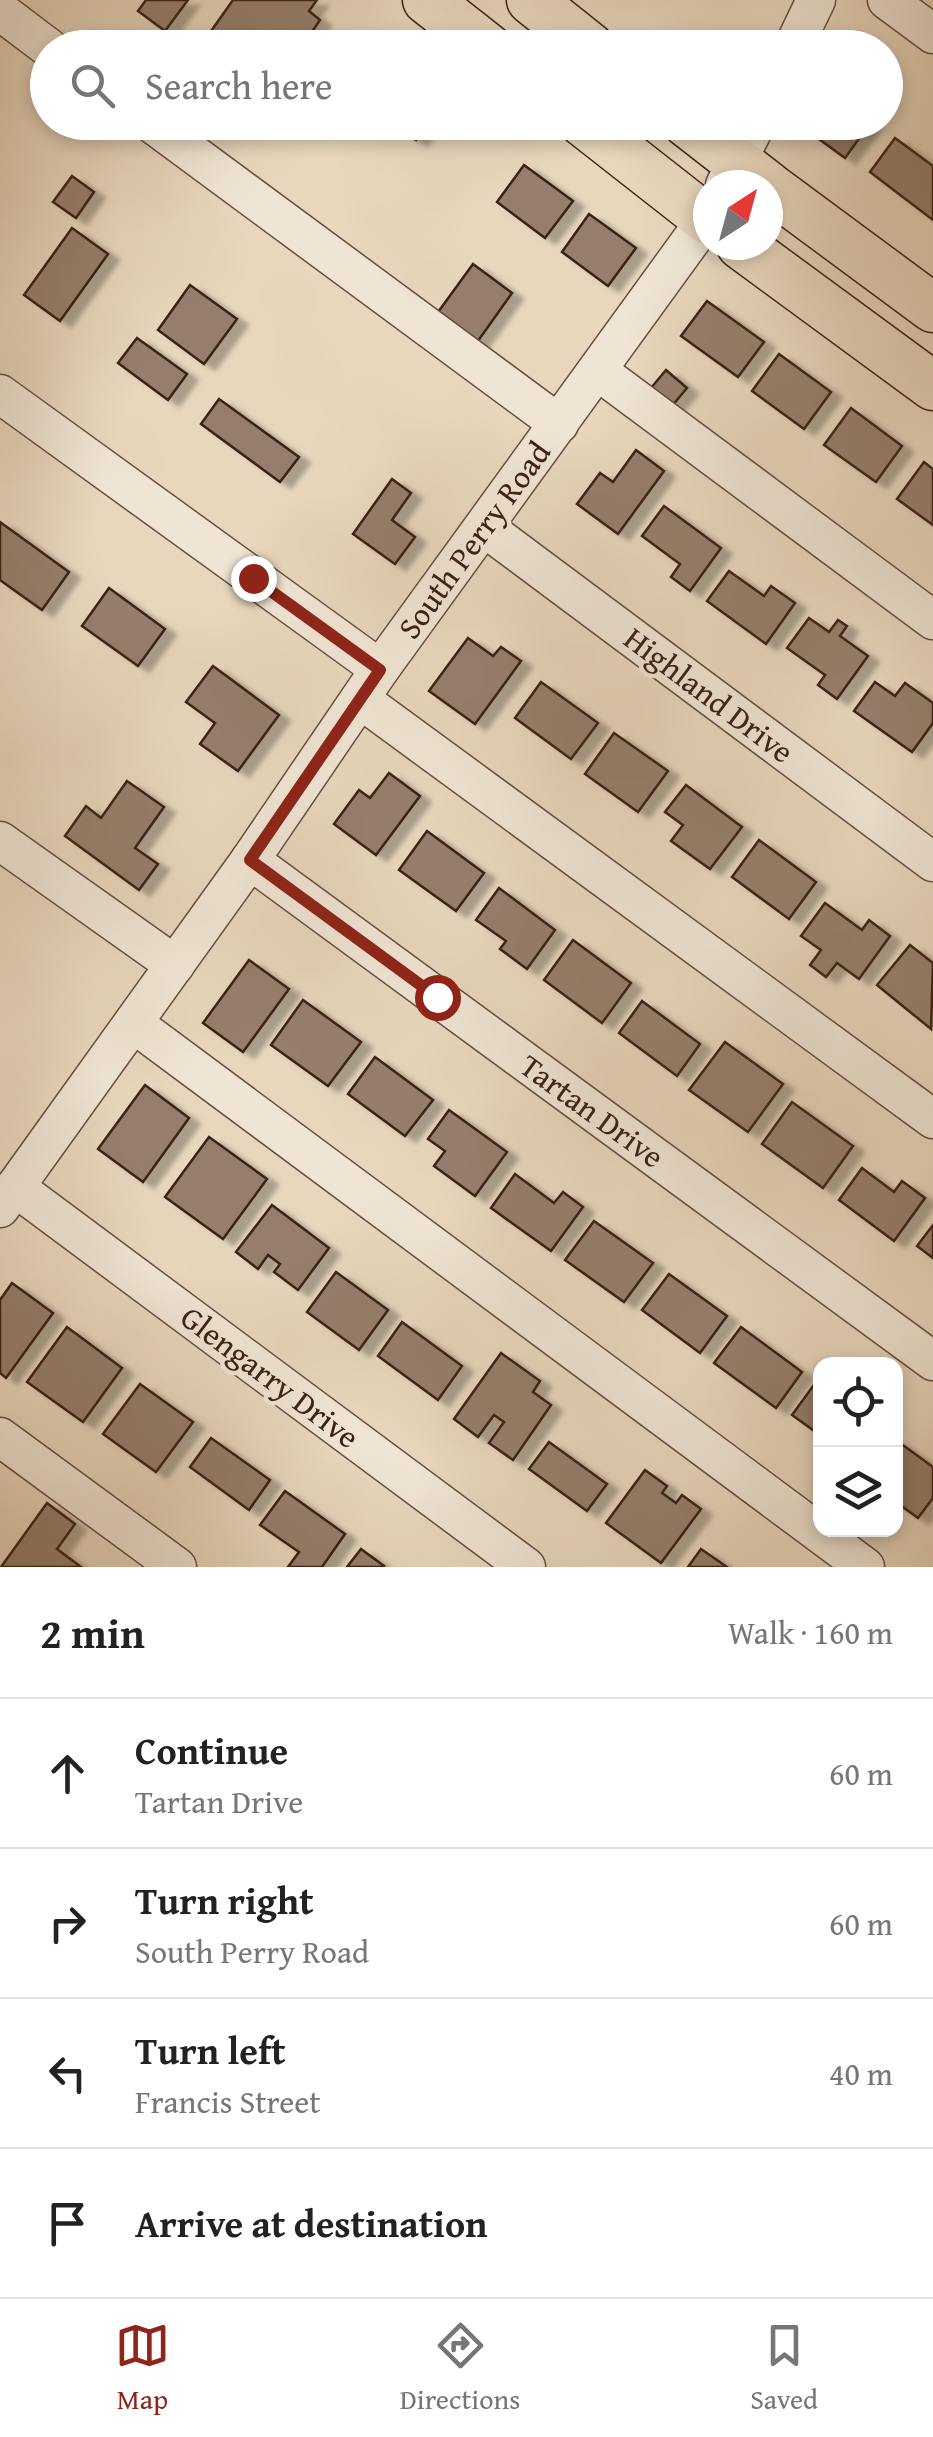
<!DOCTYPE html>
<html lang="en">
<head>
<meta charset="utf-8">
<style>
  :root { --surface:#fff; --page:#f6f6f6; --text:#222; --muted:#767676; --line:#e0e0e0; --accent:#8f2418 }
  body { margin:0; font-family:"Gentium Book Plus",serif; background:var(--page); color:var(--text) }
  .controls { position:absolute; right:30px; bottom:30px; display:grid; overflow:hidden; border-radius:20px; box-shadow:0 5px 15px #0003 }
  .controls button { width:90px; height:90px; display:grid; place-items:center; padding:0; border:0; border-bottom:2px solid var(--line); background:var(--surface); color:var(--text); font:50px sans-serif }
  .compass { position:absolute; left:693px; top:170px; width:90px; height:90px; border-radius:50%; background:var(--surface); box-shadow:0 5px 15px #0003; rotate:36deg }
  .stop { position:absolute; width:30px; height:30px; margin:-22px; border:8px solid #8f2418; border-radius:50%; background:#fff }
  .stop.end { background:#8f2418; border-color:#fff; box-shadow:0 2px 10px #0008 }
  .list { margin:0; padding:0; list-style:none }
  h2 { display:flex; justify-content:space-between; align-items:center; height:130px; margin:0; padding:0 40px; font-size:42px }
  h2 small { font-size:32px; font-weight:400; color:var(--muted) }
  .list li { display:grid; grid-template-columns:65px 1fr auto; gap:30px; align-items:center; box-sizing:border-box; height:150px; padding:0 40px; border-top:2px solid var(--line) }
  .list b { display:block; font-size:38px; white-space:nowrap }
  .list p { margin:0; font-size:32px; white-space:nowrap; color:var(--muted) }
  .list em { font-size:32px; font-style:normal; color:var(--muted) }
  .icon { flex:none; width:55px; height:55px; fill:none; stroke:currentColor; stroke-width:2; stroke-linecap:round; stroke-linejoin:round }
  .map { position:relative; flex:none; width:933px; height:1567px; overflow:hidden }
  .search { position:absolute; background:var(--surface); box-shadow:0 5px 15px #0003; left:30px; right:30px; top:30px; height:110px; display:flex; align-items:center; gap:25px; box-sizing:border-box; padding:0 35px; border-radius:55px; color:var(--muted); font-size:38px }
  .sheet { height:730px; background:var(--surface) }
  nav { display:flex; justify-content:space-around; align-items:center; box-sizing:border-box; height:140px; border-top:2px solid var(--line); background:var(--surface); font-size:28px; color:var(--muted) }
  nav a { display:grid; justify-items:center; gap:5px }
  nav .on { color:var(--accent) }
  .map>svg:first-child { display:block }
</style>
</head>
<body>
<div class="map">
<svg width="933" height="1567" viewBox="0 0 933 1567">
  <defs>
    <filter id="shadow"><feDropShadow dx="11" dy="6" stdDeviation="2.5" flood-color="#0004"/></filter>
  </defs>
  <rect width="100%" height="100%" fill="#e8d7bd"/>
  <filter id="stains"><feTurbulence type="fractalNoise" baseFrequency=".002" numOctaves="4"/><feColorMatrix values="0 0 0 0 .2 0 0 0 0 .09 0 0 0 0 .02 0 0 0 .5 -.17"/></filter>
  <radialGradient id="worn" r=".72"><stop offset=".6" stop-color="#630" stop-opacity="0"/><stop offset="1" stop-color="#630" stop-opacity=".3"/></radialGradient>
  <g fill="#957f6c" stroke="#3b2015" stroke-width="2.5" filter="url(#shadow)">
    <polygon points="146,0 188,0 165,31 138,11"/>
    <polygon points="233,0 317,0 309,11 320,20 301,48 199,48"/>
    <polygon points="391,122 429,122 416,140"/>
    <polygon points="821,122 871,122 845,158 812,134"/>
    <polygon points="895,138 933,166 933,220 870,172"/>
    <polygon points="524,165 573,201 545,238 497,202"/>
    <polygon points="72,176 94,192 76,218 53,202"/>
    <polygon points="589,214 636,248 608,286 562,252"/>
    <polygon points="72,228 108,254 60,321 24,295"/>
    <polygon points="473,264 512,293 473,348 433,319"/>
    <polygon points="190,285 237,319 204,364 158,330"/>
    <polygon points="707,301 764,342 738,377 681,336"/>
    <polygon points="137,338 187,374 168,400 118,363"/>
    <polygon points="779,354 831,392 804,429 752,391"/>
    <polygon points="666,370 687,388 672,406 651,388"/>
    <polygon points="219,399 299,457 280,482 201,424"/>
    <polygon points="851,408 902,446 876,482 824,445"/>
    <polygon points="636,450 664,471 618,534 577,504 600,473 613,482"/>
    <polygon points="924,462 933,469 933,525 897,499"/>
    <polygon points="392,479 411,493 392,520 415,537 395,564 353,534"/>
    <polygon points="664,506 721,548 690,591 671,577 680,564 642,536"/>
    <polygon points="0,522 69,572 42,610 0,580"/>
    <polygon points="729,571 764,596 771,586 795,603 766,644 707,601"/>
    <polygon points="109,588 165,629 138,666 82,626"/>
    <polygon points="809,618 829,632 838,620 847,626 840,636 868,656 837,699 818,685 825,675 787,648"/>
    <polygon points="468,638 493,656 501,647 521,661 475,724 429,691"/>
    <polygon points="213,666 279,715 238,771 200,744 215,723 186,702"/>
    <polygon points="541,682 598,723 571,759 515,718"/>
    <polygon points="875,682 895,696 905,683 933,703 933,723 912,752 854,711"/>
    <polygon points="614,733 668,771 638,812 585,774"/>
    <polygon points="389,773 420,796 376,855 334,824 359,790 370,798"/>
    <polygon points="127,781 164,807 135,848 158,864 139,890 65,836 86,806 101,818"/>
    <polygon points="686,785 742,827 710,869 671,841 683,825 665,812"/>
    <polygon points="427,831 484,873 456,911 399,870"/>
    <polygon points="759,840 816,882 789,919 732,877"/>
    <polygon points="499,888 555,930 527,969 500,949 506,941 476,920"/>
    <polygon points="825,903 862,930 869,920 890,936 859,979 837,963 826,977 810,965 821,950 801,936"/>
    <polygon points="573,940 631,983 602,1023 544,980"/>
    <polygon points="910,945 933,963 931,1029 877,985"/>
    <polygon points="249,960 289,989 243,1052 203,1023"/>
    <polygon points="303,1000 361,1042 328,1086 271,1045"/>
    <polygon points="642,1001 700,1044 677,1076 619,1033"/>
    <polygon points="725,1042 783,1084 748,1132 689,1090"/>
    <polygon points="375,1057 433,1100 405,1136 348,1094"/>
    <polygon points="145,1085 189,1118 143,1182 98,1149"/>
    <polygon points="792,1102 853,1146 823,1188 762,1144"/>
    <polygon points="449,1110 507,1152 475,1196 434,1166 445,1151 428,1139"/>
    <polygon points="209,1137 267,1179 223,1239 165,1197"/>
    <polygon points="862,1168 894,1192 902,1181 925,1198 894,1241 839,1200"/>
    <polygon points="515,1174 554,1203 563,1192 583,1207 551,1251 491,1208"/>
    <polygon points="272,1205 329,1248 298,1290 274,1272 280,1264 268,1255 258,1269 236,1252"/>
    <polygon points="594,1221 653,1263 624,1302 565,1260"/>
    <polygon points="933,1225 933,1258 917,1246"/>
    <polygon points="336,1272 388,1310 359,1350 307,1312"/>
    <polygon points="669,1274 727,1316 700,1353 642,1310"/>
    <polygon points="12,1283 53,1313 6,1378 0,1373 0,1300"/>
    <polygon points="402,1322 462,1366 438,1400 378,1356"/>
    <polygon points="67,1327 122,1368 83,1422 27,1382"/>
    <polygon points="741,1327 802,1372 776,1408 714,1363"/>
    <polygon points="501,1353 540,1381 533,1392 551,1405 513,1460 489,1443 504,1422 494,1415 478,1437 454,1419"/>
    <polygon points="816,1382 820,1385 820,1435 792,1415"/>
    <polygon points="140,1384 193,1422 156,1472 103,1434"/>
    <polygon points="211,1438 270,1480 249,1510 190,1467"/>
    <polygon points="896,1440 933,1467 933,1498 918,1518 896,1502"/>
    <polygon points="549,1442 607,1484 587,1511 529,1469"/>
    <polygon points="645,1470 667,1486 662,1493 676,1503 682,1495 701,1509 661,1563 606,1523"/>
    <polygon points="285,1491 345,1534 322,1567 288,1567 299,1552 260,1525"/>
    <polygon points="47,1503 75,1524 57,1549 81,1567 1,1567"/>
    <polygon points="361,1549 384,1566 383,1567 347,1567"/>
    <polygon points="701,1549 727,1567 688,1567"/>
  </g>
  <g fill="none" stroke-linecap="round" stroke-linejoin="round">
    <g stroke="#664e3f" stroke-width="41">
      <g id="minor">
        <polyline points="887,0 933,34"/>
        <polyline points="0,11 49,48"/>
        <polyline points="793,48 816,0"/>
        <polyline points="150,122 559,424"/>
        <polyline points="725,185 757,122"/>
        <polyline points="598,371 933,620"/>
        <polyline points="0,394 380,669"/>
        <polyline points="484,527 933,862"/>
        <polyline points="360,699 933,1119"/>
        <polyline points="0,841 175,965"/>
        <polyline points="250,860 933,1361"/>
        <polyline points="133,1023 865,1567"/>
        <polyline points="15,1187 526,1567"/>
        <polyline points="0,1208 250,860 380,669 708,217"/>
        <polyline points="0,1437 177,1567"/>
      </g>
    </g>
    <g stroke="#3b2015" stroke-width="51">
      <g id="major">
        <polyline points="427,0 488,48"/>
        <polyline points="531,0 591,48"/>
        <polyline points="583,122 708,220"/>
        <polyline points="686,122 767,185"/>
        <polyline points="768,186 933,308"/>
        <polyline points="741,245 933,386"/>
      </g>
    </g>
    <use href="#minor" stroke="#f0e5d4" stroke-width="38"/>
    <use href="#major" stroke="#e8d7bd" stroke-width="48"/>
  </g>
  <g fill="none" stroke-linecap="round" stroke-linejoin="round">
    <polyline stroke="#8f2418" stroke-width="12" points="253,578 380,670 250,860 437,997"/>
  </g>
  <g text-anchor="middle" stroke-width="9" stroke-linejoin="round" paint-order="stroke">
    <g font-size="32" fill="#3b2015" stroke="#f0e5d4">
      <text transform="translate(474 540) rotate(-54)" y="11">South Perry Road</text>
      <text transform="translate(709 695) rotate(37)" y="11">Highland Drive</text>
      <text transform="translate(592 1111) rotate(36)" y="11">Tartan Drive</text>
      <text transform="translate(270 1377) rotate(37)" y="11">Glengarry Drive</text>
    </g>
  </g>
  <rect width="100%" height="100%" filter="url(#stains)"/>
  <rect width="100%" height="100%" fill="url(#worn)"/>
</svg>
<div class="controls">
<button><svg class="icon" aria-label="locate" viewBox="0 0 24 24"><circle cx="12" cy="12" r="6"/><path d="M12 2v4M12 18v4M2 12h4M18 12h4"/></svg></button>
<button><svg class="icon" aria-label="layers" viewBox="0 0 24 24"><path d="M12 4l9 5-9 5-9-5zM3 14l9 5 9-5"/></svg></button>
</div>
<svg class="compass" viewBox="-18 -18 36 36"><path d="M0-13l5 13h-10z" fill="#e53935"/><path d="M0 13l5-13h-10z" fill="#767676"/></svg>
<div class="stop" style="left:437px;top:997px"></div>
<div class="stop end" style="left:253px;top:578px"></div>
<div class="search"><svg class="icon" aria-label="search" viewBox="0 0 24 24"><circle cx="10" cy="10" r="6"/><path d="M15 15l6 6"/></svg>Search here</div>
</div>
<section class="sheet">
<h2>2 min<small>Walk · 160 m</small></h2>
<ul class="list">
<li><svg class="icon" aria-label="ahead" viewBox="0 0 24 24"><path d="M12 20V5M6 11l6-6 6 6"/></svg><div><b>Continue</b><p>Tartan Drive</p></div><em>60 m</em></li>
<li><svg class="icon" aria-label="right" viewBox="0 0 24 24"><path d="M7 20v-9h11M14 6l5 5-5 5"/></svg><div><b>Turn right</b><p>South Perry Road</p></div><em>60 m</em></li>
<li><svg class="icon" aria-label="left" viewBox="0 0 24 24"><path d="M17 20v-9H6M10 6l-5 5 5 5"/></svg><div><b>Turn left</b><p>Francis Street</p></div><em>40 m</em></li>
<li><svg class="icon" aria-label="arrive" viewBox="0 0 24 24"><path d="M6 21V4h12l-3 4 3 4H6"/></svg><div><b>Arrive at destination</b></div></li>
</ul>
</section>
<nav>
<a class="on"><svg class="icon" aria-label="map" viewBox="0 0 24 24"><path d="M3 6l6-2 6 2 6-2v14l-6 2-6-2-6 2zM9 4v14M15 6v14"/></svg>Map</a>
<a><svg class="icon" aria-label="directions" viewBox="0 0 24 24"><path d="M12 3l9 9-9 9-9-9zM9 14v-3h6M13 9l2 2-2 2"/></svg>Directions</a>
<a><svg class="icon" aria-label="saved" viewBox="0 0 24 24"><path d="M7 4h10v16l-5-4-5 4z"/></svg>Saved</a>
</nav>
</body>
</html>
